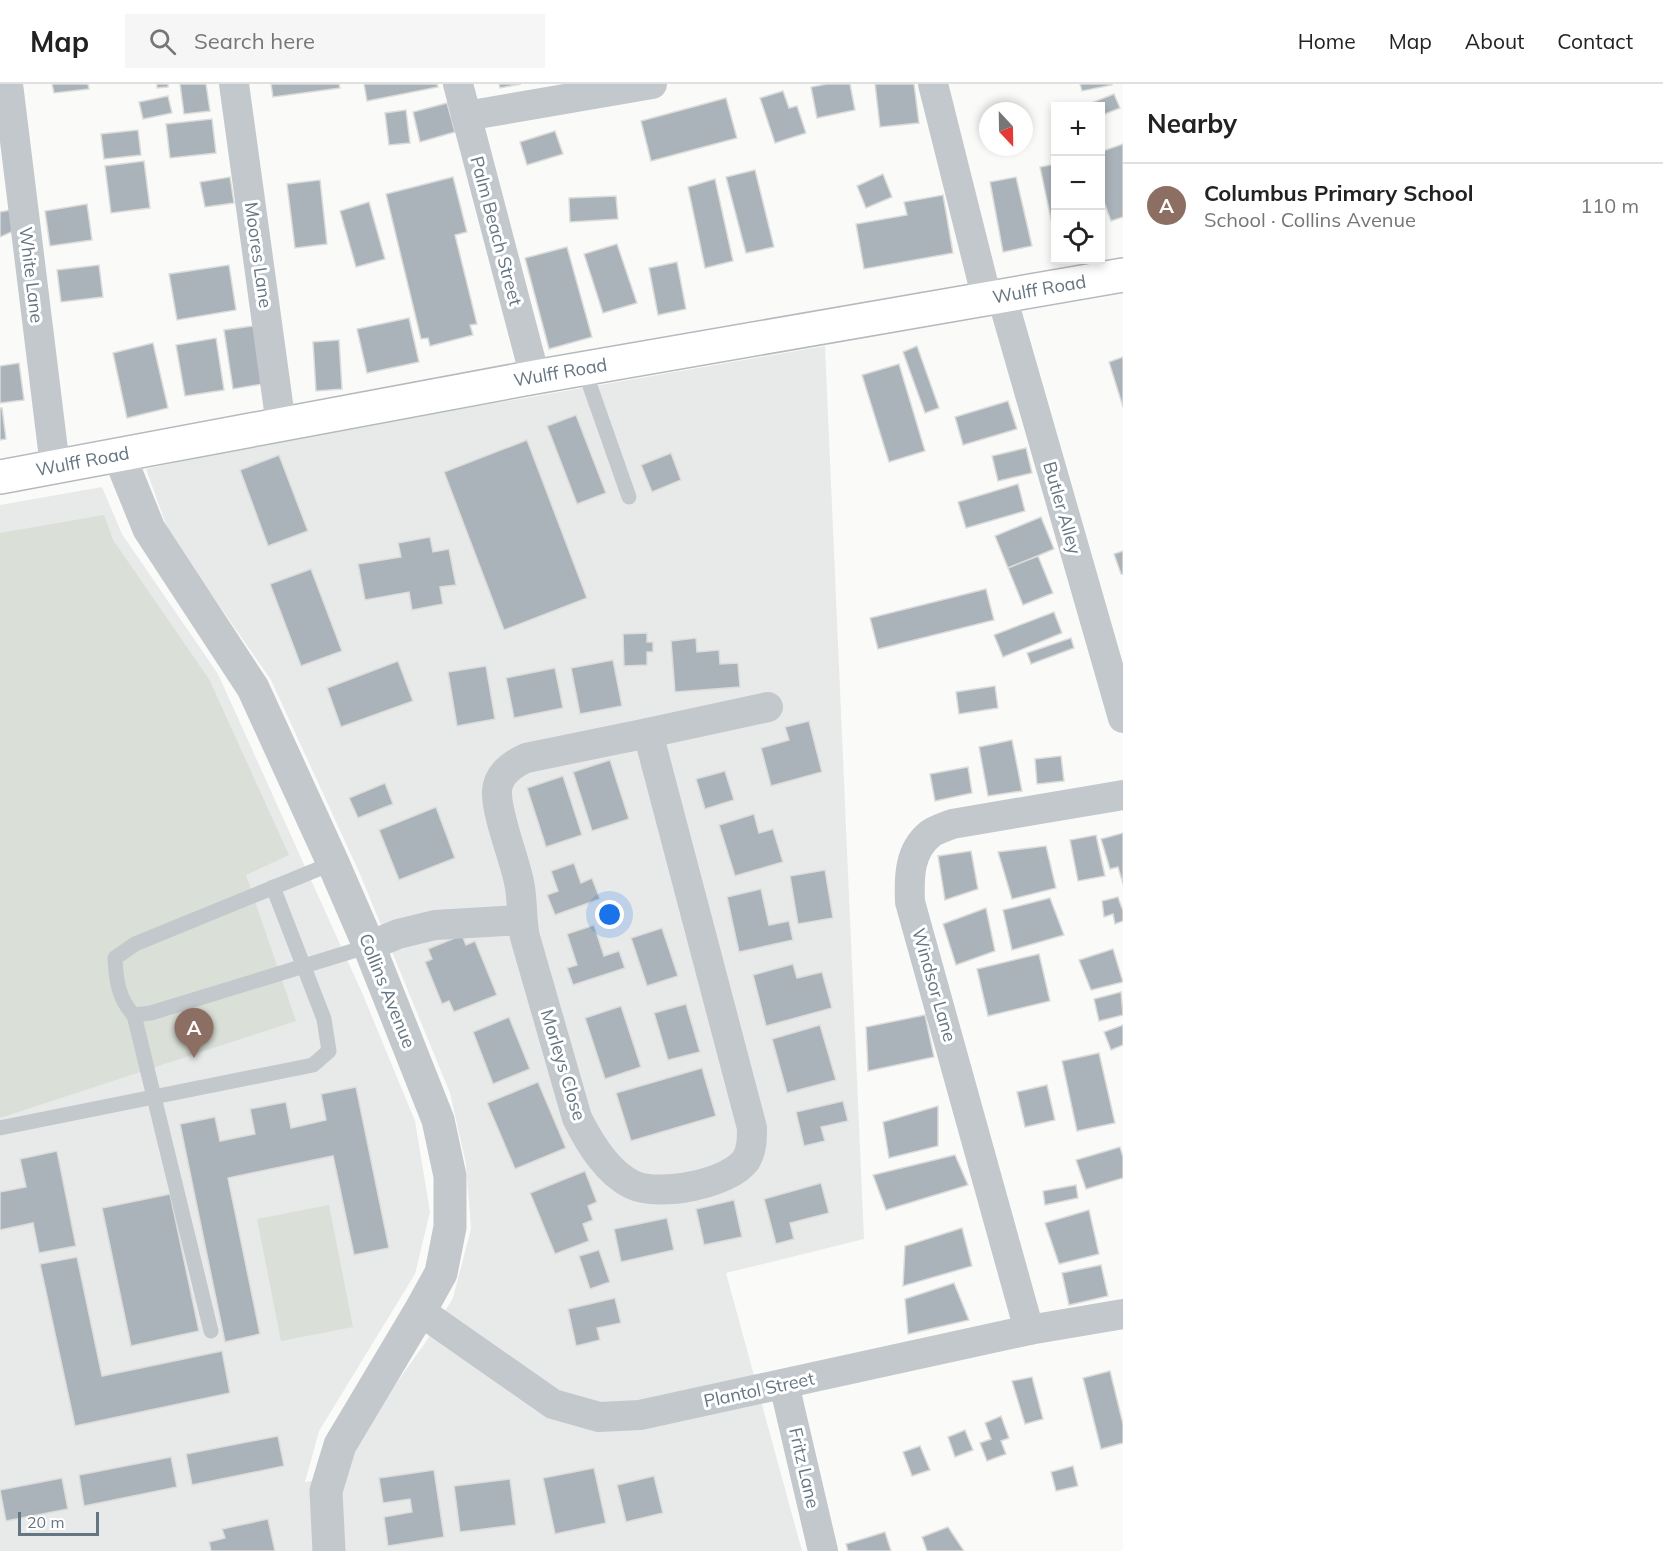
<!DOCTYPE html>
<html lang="en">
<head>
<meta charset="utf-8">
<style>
  :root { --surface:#fff; --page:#f6f6f6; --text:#222; --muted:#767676; --line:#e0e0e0; --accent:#e4572e }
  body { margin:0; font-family:Mulish,sans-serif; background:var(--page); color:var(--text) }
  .controls { position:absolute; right:18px; top:18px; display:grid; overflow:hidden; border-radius:0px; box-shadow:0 3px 9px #0003 }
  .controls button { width:54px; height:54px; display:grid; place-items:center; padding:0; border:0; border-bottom:2px solid var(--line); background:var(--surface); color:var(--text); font:30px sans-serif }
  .compass { position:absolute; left:979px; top:18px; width:54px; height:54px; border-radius:50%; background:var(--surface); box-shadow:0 3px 9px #0003; rotate:158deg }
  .scale { position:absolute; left:18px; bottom:15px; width:81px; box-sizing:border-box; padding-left:6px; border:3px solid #657683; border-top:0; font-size:16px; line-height:21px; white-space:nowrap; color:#657683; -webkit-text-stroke:4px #fff; paint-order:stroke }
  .you { position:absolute; left:610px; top:831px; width:21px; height:21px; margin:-15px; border:4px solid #fff; border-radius:50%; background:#1a73e8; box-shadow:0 0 0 9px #1a73e833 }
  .badge { display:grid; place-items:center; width:39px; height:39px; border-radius:50%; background:var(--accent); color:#fff; font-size:20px; font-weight:700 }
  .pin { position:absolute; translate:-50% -50px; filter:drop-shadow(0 2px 3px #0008) }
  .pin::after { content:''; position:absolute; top:32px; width:21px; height:18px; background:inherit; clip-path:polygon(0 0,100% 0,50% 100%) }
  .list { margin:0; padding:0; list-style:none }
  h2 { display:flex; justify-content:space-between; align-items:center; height:78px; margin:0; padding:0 24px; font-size:26px }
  h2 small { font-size:20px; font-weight:400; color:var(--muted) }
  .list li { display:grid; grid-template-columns:39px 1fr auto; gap:18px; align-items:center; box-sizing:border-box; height:84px; padding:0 24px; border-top:2px solid var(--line) }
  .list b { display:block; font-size:22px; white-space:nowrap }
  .list p { margin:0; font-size:20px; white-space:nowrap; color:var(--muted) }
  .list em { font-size:20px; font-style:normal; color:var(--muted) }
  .icon { flex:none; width:33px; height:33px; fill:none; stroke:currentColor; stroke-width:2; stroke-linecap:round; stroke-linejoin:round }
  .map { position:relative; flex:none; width:1123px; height:1467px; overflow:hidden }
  header { display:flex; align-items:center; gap:36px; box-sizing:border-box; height:84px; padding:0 30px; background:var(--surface); border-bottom:2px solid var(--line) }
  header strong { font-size:28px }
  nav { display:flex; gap:33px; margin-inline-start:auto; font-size:21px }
  .search { width:420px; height:54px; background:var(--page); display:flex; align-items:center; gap:15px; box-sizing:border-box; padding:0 21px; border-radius:0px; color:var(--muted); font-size:22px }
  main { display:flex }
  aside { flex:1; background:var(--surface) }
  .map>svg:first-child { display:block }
</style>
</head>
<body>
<header>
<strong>Map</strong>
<div class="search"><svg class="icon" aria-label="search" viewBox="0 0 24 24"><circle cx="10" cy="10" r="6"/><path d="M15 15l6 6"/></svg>Search here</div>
<nav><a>Home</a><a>Map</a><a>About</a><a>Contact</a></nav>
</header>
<main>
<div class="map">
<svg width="1123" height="1467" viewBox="0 0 1123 1467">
  <rect width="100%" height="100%" fill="#fafaf8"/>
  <polygon fill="#e8e9e9" points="825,262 864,1155 726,1189 802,1467 0,1467 0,421 102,403 122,450 218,590 363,911 415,1037 430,1128 415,1190 319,1347 305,1398 343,1392 365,1343 425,1259 453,1214 471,1145 466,1080 450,1009 360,790 271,596 169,449 146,385 288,355"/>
  <g fill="#dadfd7">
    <polygon points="104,431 113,456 209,595 289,771 246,791 296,937 0,1034 0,449"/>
    <polygon points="329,1121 353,1243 281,1257 257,1135"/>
  </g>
  <g fill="#aab3b9" stroke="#dcdcda" stroke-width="1.5">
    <polygon points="52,0 88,0 89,5 54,9"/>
    <polygon points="157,0 168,0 168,3 157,4"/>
    <polygon points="180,0 206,0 210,27 184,30"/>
    <polygon points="271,0 339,0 340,4 273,13"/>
    <polygon points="364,0 437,0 438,3 367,17"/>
    <polygon points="499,0 521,0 500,4"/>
    <polygon points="827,0 850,0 855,26 817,34 811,3"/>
    <polygon points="875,0 914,0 919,39 880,43"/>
    <polygon points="1080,0 1112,0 1112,1 1082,7"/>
    <polygon points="783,7 789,24 797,22 806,49 775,59 760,14"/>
    <polygon points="1114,10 1120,24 1100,32 1100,22 1087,22 1086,21"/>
    <polygon points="168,12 172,29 143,35 139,18"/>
    <polygon points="726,14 737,54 651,77 641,37"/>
    <polygon points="447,19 455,48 420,58 413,28"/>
    <polygon points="406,26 410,59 389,61 385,29"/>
    <polygon points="212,35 216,69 170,74 166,40"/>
    <polygon points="138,46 141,71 104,75 101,50"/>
    <polygon points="555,47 563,70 527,81 520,58"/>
    <polygon points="1123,60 1123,133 1111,137 1100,107 1100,68"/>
    <polygon points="144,77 150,124 111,129 105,82"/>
    <polygon points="1056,80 1056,159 1040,83"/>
    <polygon points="755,86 774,163 746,169 726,93"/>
    <polygon points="883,90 892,113 866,124 857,102"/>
    <polygon points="230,93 234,119 205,123 200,98"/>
    <polygon points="453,93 467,148 455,151 477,240 470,241 473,251 430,262 428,254 421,255 386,110"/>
    <polygon points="1016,93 1032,162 1003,168 990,98"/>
    <polygon points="715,95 733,177 705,184 688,103"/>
    <polygon points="320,96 327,160 295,164 287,100"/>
    <polygon points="943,111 953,169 864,185 856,140 907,131 904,118"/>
    <polygon points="616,112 618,135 570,138 569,114"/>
    <polygon points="369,118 385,175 356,183 340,127"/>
    <polygon points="87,120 92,156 50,162 45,127"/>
    <polygon points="10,126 18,145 0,153 0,128"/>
    <polygon points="617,160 637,219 603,229 584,170"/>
    <polygon points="567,163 592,253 549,265 525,174"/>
    <polygon points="677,178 686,225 658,231 649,184"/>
    <polygon points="99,181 103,213 61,218 57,186"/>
    <polygon points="229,181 236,226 177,236 169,190"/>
    <polygon points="409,234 419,278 367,289 357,245"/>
    <polygon points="259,241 268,299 233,305 224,246"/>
    <polygon points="216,254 224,306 185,312 176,261"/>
    <polygon points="339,256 342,305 316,307 313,258"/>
    <polygon points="153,259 168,324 127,334 113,269"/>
    <polygon points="917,262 939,324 925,329 903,268"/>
    <polygon points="1123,273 1123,323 1109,278"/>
    <polygon points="19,279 24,316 0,319 0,282"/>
    <polygon points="899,280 925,367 889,378 862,291"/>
    <polygon points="1008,317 1017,345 963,361 955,333"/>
    <polygon points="0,324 2,324 6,355 0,356"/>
    <polygon points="576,331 606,409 577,420 547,342"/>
    <polygon points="527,356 587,514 504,546 444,388"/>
    <polygon points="1026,364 1032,389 998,397 992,372"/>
    <polygon points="671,369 681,396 652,408 641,381"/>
    <polygon points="279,371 308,447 268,462 240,386"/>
    <polygon points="1018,400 1025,427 966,444 958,418"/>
    <polygon points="1041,433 1054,465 1008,484 995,452"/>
    <polygon points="430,453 433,468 449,465 456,501 440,503 443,520 412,526 409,508 365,516 358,480 401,473 398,459"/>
    <polygon points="1123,467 1123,490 1121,490 1114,470"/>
    <polygon points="1038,472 1053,509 1023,521 1008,484"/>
    <polygon points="311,485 342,567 301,582 270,500"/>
    <polygon points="986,505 994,536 878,565 870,534"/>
    <polygon points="1054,528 1062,549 1003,573 994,551"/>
    <polygon points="647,549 647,558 653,558 653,568 647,568 647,581 624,582 623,550"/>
    <polygon points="696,554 697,568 719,566 720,580 738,579 740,603 675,608 671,557"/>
    <polygon points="1071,554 1074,564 1031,580 1027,569"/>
    <polygon points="613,576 622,622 580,630 571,584"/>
    <polygon points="398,577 413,617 341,643 327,604"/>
    <polygon points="486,582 495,635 457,642 448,588"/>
    <polygon points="555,584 563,624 514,634 506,594"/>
    <polygon points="995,602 998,624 959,630 956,608"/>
    <polygon points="809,637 822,688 771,702 761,664 789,656 785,643"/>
    <polygon points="1012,656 1022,707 988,712 979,663"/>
    <polygon points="1061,672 1064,697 1037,700 1035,675"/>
    <polygon points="610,676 629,735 592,747 573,688"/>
    <polygon points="968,683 972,709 935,717 930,690"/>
    <polygon points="725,687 734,716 705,725 696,695"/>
    <polygon points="563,692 582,751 546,763 527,704"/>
    <polygon points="385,699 393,720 358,734 349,714"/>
    <polygon points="436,723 455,774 399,796 379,746"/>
    <polygon points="754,730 759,749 773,745 783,778 735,792 719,741"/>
    <polygon points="1123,749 1123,800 1118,783 1110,785 1101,755"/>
    <polygon points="1096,751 1105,792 1078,797 1070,756"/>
    <polygon points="1046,762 1056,804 1012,815 998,768"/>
    <polygon points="971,767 978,805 945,816 938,772"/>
    <polygon points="574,779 581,799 592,794 600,815 555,831 547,811 558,807 551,787"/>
    <polygon points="825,786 833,834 798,840 790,792"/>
    <polygon points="761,805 769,841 789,837 793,856 739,868 727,813"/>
    <polygon points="1118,813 1123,827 1123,837 1115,840 1113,830 1104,833 1102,817"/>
    <polygon points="1050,814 1064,851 1012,866 1003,826"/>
    <polygon points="986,824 995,867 956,881 943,840"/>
    <polygon points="594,841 604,872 619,867 625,884 573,901 567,884 577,881 567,850"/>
    <polygon points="662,844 678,892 647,902 631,854"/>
    <polygon points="462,851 466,861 475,857 497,911 454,928 449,917 442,920 425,878 432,875 428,865"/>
    <polygon points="1113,865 1123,898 1091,906 1079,876"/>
    <polygon points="1039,870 1050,917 988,932 977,885"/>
    <polygon points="793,880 797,894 822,888 832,924 766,942 753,891"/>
    <polygon points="1121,908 1123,931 1099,937 1094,915"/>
    <polygon points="686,920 700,968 668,976 654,929"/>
    <polygon points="621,922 641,983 605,995 585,934"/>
    <polygon points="925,931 934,973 868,987 866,943"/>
    <polygon points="509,933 530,985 493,1000 473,948"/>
    <polygon points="820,941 836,996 787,1009 772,955"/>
    <polygon points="1123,941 1123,961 1111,966 1104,948"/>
    <polygon points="1099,969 1115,1039 1077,1047 1062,977"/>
    <polygon points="702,984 716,1032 631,1057 616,1009"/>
    <polygon points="538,998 566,1064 515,1085 487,1019"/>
    <polygon points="1047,1001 1055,1036 1025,1043 1017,1008"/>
    <polygon points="356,1003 389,1164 354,1171 333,1072 228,1094 260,1250 225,1258 180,1040 215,1033 220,1057 255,1050 250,1025 286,1018 291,1044 326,1036 321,1010"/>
    <polygon points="843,1017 848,1037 821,1043 825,1057 804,1062 796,1028"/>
    <polygon points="938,1022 938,1062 889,1074 883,1038"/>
    <polygon points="1120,1063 1123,1073 1123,1094 1086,1105 1076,1076"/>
    <polygon points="57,1067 76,1162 39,1169 33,1139 0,1146 0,1108 26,1103 20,1075"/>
    <polygon points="955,1071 968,1101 886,1126 873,1091"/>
    <polygon points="585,1087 597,1118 588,1122 593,1136 583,1140 589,1157 555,1170 530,1109"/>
    <polygon points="821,1099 829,1129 790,1139 794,1155 776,1160 764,1115"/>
    <polygon points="1076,1101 1078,1114 1045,1121 1043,1107"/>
    <polygon points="170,1110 199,1247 131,1262 102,1124"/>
    <polygon points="734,1116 742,1153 704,1161 696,1125"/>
    <polygon points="1089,1126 1099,1170 1059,1180 1045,1139"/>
    <polygon points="667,1134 674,1166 621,1178 614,1145"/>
    <polygon points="962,1144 972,1182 903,1202 905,1162"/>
    <polygon points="599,1166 610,1198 590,1205 579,1172"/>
    <polygon points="77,1173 102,1292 222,1267 230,1309 75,1342 40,1180"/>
    <polygon points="1101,1181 1108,1212 1069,1221 1062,1189"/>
    <polygon points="954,1199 969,1236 908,1250 905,1215"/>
    <polygon points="615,1214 621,1239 597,1244 600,1256 576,1262 568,1225"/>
    <polygon points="1110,1287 1123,1340 1123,1359 1101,1365 1083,1294"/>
    <polygon points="1032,1293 1043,1335 1025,1340 1012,1297"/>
    <polygon points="1001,1332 1009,1354 1001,1357 1006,1370 987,1377 980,1359 991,1355 985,1339"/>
    <polygon points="965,1346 973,1366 955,1373 948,1353"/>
    <polygon points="278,1352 284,1382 192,1401 186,1370"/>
    <polygon points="920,1362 930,1386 912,1392 903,1368"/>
    <polygon points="171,1373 177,1403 84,1422 79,1391"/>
    <polygon points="1073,1382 1078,1402 1056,1407 1051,1388"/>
    <polygon points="594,1384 606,1439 555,1450 543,1394"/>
    <polygon points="434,1386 444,1453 388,1462 384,1433 412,1428 410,1415 383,1419 379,1394"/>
    <polygon points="654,1392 663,1429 626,1438 617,1401"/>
    <polygon points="62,1394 68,1425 6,1437 0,1406"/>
    <polygon points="510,1395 516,1441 460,1448 454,1402"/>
    <polygon points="268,1435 275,1467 211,1467 209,1458 225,1454 222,1445"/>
    <polygon points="948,1443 964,1467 927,1467 922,1453"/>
    <polygon points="885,1448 891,1467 848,1467 846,1460"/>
  </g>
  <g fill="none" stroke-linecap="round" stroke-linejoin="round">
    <g stroke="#b5babe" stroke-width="36">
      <g id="primary">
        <path id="s1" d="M 0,393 L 535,293 L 1123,191"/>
      </g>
    </g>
    <g stroke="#c3c8cc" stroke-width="15">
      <polyline points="584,285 629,413"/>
      <path d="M 333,779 L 135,860 L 115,874 C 116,895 118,915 134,931 L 151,929 L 369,862"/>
      <polyline points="134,931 211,1247"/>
      <polyline points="0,1044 313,981 329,967 324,935 273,803"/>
    </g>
    <g stroke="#c3c8cc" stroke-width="30">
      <polyline points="8,0 55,382"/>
      <polyline points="234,0 281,341"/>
      <polyline points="458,0 535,293"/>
      <polyline points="933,0 987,215"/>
      <polyline points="466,32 652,0"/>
      <polyline points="1002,213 1123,634"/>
      <path d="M 648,649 L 752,1044 C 752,1055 752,1066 746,1076 C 729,1100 659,1113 633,1101 C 607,1089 589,1058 577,1034 L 525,853 C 521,835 523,816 519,798 C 514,773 496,730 497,707 C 498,690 513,680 526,674 Z"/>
      <polyline points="648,649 768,623"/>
      <polyline points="369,862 398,850 435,841 521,836"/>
      <polyline points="420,1227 553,1320 599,1333 640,1331 1029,1246 1123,1230"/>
      <path d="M 1029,1246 L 910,818 C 909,793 909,767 930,750 C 935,746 945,743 952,740 L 1123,711"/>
      <polyline points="784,1300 823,1467"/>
    </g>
    <polyline stroke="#c3c8cc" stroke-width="33" points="119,371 149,445 253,604 333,779 369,862 438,1036 450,1092 450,1143 441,1189 420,1227 340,1361 326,1407 329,1467"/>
    <use href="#primary" stroke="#fff" stroke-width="33"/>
  </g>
  <g text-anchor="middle" stroke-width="6" stroke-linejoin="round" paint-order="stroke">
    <g font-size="18" fill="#657683" stroke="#fff">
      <text transform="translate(496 147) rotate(75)" y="6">Palm Beach Street</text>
      <text transform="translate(258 171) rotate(82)" y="6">Moores Lane</text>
      <text transform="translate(31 191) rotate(83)" y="6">White Lane</text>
      <text dy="6" stroke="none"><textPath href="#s1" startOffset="1056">Wulff Road</textPath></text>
      <text dy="6" stroke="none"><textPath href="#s1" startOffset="570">Wulff Road</textPath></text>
      <text dy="6" stroke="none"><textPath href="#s1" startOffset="84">Wulff Road</textPath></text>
      <text transform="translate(1062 424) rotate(74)" y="6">Butler Alley</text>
      <text transform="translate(934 901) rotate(74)" y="6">Windsor Lane</text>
      <text transform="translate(387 907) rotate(68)" y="6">Collins Avenue</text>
      <text transform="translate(563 981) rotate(73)" y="6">Morleys Close</text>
      <text transform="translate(759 1306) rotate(-12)" y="6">Plantol Street</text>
      <text transform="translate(804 1384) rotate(77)" y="6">Fritz Lane</text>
    </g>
  </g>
</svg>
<div class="controls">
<button>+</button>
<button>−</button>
<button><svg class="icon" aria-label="locate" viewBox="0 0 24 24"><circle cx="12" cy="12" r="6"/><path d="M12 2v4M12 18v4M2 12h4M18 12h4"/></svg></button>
</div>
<svg class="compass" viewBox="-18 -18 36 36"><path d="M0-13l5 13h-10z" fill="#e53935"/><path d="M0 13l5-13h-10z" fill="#767676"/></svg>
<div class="scale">20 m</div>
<div class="you"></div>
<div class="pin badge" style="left:194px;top:974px;background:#8d6e63">A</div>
</div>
<aside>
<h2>Nearby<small></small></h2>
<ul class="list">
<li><span class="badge" style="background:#8d6e63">A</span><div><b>Columbus Primary School</b><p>School · Collins Avenue</p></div><em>110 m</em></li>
</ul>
</aside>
</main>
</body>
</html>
